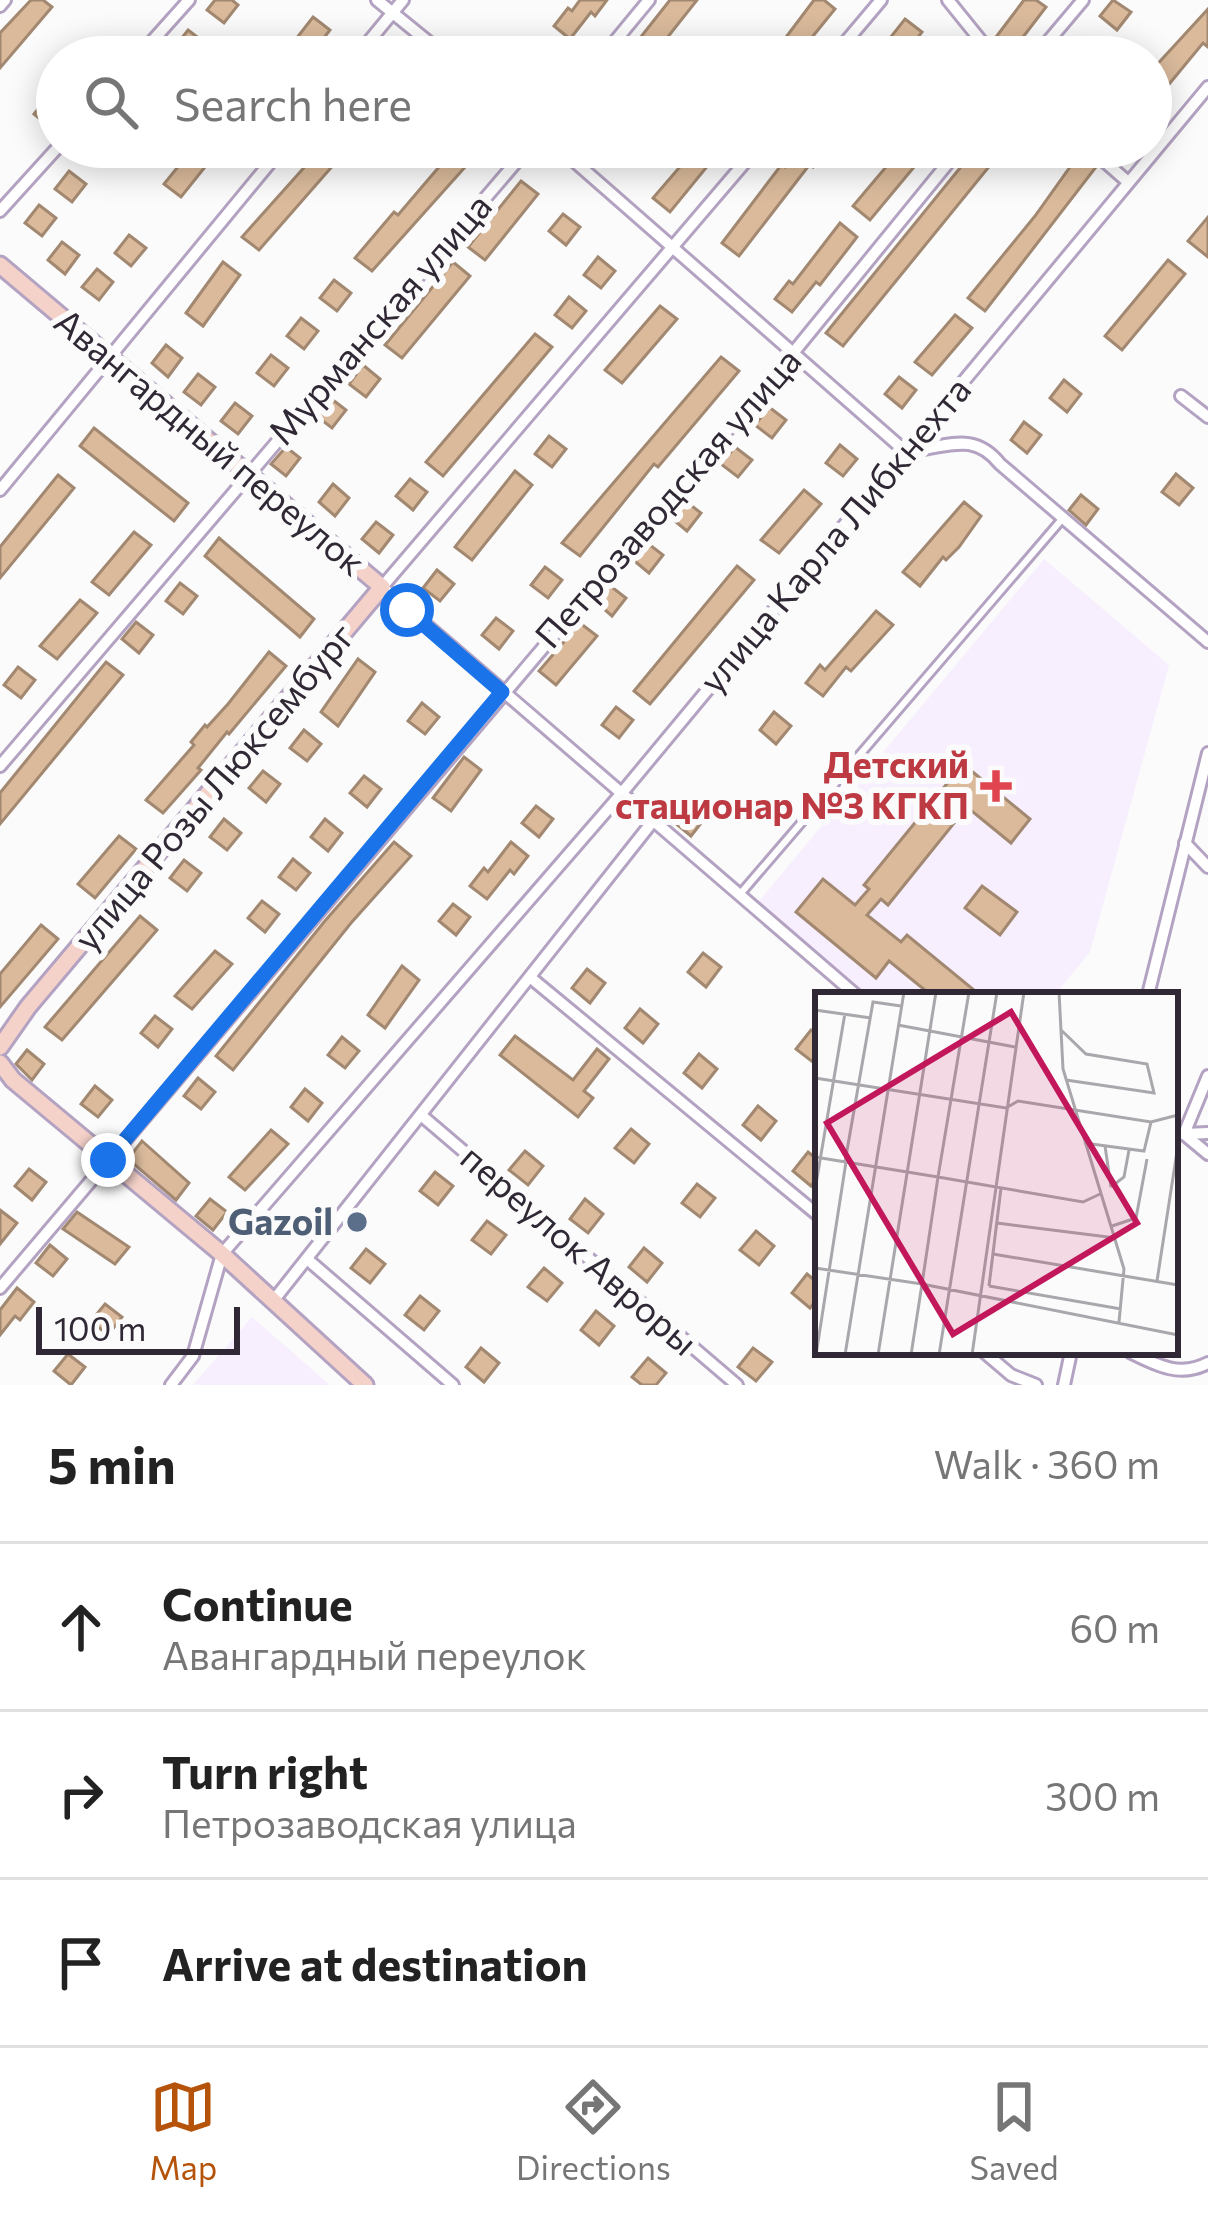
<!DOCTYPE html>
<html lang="en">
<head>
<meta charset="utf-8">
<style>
  :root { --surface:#fff; --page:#f6f6f6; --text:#222; --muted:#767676; --line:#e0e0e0; --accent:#b45309 }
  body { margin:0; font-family:Commissioner,sans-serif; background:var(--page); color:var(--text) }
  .scale { position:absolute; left:36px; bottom:30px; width:204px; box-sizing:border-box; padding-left:12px; border:6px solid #302935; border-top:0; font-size:33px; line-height:42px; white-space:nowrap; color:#302935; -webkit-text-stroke:9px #fbfbfb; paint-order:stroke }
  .stop { position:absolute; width:36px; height:36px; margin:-27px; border:9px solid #1a73e8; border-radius:50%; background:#fff }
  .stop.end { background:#1a73e8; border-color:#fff; box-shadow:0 3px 12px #0008 }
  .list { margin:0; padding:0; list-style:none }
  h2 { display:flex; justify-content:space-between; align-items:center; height:156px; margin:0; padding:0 48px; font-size:51px }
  h2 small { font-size:39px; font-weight:400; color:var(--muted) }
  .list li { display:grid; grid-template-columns:78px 1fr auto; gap:36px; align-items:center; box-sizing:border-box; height:168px; padding:0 48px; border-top:3px solid var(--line) }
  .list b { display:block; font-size:45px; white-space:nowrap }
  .list p { margin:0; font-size:39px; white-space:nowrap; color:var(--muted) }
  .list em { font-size:39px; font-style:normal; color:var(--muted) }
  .icon { flex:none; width:66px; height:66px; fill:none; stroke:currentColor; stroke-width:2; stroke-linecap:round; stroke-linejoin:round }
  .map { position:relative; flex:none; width:1208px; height:1385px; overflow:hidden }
  .search { position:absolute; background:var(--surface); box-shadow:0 6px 30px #0003; left:36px; right:36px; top:36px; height:132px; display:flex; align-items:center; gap:30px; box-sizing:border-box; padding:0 42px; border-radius:66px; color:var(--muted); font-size:45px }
  .sheet { height:660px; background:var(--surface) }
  nav { display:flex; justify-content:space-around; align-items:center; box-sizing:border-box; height:168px; border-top:3px solid var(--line); background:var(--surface); font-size:33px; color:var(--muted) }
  nav a { display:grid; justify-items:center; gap:6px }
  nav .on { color:var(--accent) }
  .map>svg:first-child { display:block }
</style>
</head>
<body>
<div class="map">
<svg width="1208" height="1385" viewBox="0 0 1208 1385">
  <rect width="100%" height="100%" fill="#fbfbfb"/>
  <g fill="#f7eefe">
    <polygon points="1044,559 1169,665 1090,952 1055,995 861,995 755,906"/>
    <polygon points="252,1317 330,1385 193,1385"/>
  </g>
  <g fill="#daba9b" stroke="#a28870" stroke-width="3">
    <polygon points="31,0 43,0 52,7 0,68 0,33"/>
    <polygon points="215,0 232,0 238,5 224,23 207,10"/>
    <polygon points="580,0 607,0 595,16 591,12 570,39 554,26 568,8 572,11"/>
    <polygon points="670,0 697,0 652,57 625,57"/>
    <polygon points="814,0 824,0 835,9 796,57 771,57"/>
    <polygon points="1024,0 1036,0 1046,7 1010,54 993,41"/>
    <polygon points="1113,0 1131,12 1117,30 1100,16"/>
    <polygon points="1208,9 1208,47 1203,43 1151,106 1151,71"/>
    <polygon points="313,17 330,30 309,57 282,57"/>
    <polygon points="905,19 922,32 903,57 875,57"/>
    <polygon points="188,30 205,43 194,57 186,57 174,48"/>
    <polygon points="48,96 57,103 57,120 51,128 34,114"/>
    <polygon points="75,147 112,147 98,165"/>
    <polygon points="194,147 221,147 181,197 164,184"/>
    <polygon points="327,147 354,147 340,165 336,162 259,250 242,237 309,162 313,165"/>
    <polygon points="456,147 483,147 372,271 355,258 394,212 398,215"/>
    <polygon points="697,147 723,147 670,212 653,198"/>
    <polygon points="801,147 829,147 813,167 810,164 739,256 722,243 782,164 785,167"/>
    <polygon points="908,147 936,147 922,164 919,161 870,220 853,206 891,161 895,164"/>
    <polygon points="977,147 995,147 1001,152 843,346 826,333"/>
    <polygon points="1080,153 1096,167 985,311 968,298 1035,216"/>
    <polygon points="69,171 86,184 72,202 55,189"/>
    <polygon points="521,181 538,194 485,260 468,247"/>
    <polygon points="39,205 56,218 42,236 25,223"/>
    <polygon points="563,214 580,227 566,245 549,231"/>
    <polygon points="1208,217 1208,257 1188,241"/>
    <polygon points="840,223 857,237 820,285 816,282 792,312 775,299 789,281 793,284"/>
    <polygon points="129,235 146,248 131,266 115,253"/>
    <polygon points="62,242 79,255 65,274 48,260"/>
    <polygon points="598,257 615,271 601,288 584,275"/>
    <polygon points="1168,260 1185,274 1122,350 1105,336"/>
    <polygon points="223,262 240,275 203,326 186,313"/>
    <polygon points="453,262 470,276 402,358 385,345"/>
    <polygon points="97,269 113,282 99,300 82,287"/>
    <polygon points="334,280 351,293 337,311 320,298"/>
    <polygon points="569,297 586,311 572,328 555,315"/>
    <polygon points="660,306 677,319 622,383 605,370"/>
    <polygon points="955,315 972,328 932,375 915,362"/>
    <polygon points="301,318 318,331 304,349 287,336"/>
    <polygon points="535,334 552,347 443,476 426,462"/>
    <polygon points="166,345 182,358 168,377 152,363"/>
    <polygon points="271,355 288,368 274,386 257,373"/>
    <polygon points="721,357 739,371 658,467 654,464 580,556 562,543"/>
    <polygon points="363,365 380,379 366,397 349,384"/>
    <polygon points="198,374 215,387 201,405 184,392"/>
    <polygon points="899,377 916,390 902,408 885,394"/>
    <polygon points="1064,380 1081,394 1067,412 1050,398"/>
    <polygon points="329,397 346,410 332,428 315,415"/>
    <polygon points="235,403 252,416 238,434 221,421"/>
    <polygon points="769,407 786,420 772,438 755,425"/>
    <polygon points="1024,422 1041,435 1027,453 1011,440"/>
    <polygon points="94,428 188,503 174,521 80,446"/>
    <polygon points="549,436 566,449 552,467 535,454"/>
    <polygon points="840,445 857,459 843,476 826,463"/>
    <polygon points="286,447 300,458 286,476 271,464"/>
    <polygon points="735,447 752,460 738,477 721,464"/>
    <polygon points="515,471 532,485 472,560 455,547"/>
    <polygon points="1176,474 1193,488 1179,505 1162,492"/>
    <polygon points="58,475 74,488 0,578 0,547"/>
    <polygon points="410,479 427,492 413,510 396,496"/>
    <polygon points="333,484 349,498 335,516 319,502"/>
    <polygon points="804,490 821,504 779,553 761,540"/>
    <polygon points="1081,495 1098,509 1086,525 1069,510"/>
    <polygon points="684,500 701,513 687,531 670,517"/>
    <polygon points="964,502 981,516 959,547 946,560 943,557 920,586 903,572"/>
    <polygon points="376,522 393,535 379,553 362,539"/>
    <polygon points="134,532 151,545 109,595 92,582"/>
    <polygon points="219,538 314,619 300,637 205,556"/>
    <polygon points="646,542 663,555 649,573 632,559"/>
    <polygon points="737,566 754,580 650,704 634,691"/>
    <polygon points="545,567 562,580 548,598 531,585"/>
    <polygon points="437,570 454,584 440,601 423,588"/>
    <polygon points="180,583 197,596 183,614 166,601"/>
    <polygon points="609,585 626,598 612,616 596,602"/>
    <polygon points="80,600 97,613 57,659 40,646"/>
    <polygon points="876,611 893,625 851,671 846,667 823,696 806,683 820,665 825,670"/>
    <polygon points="496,618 513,631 499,649 482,635"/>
    <polygon points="136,622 153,635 139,653 122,639"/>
    <polygon points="580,623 597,636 556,685 539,671"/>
    <polygon points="269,652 286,666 229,734 227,732 198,768 201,770 163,813 146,800 194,745 191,742 205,725 207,727 228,704"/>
    <polygon points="358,659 375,672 338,726 321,712"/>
    <polygon points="106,662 123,675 0,824 0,793"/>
    <polygon points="18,667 35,680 21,698 4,685"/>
    <polygon points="422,703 439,717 425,734 408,721"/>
    <polygon points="616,707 633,720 619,738 602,725"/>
    <polygon points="774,712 791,726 776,744 760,730"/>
    <polygon points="304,730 321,744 307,761 290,748"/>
    <polygon points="464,757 481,770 451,811 433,798"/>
    <polygon points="963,764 1030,819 1011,843 967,807 888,905 881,899 867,915 901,942 907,935 980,995 931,995 889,961 876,978 796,912 823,879 855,905 869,889 864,885"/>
    <polygon points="263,771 280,784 266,802 249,788"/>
    <polygon points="364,776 381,789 367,807 350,793"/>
    <polygon points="688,805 705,818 691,836 674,822"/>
    <polygon points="536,806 553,819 539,837 522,823"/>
    <polygon points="224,819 241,833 227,850 210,837"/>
    <polygon points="325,819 342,833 328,851 311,837"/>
    <polygon points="119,836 136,849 95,898 78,884"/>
    <polygon points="394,842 411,856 351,923 233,1070 216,1056 324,922"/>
    <polygon points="511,842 528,856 514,874 510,870 487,899 470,886 484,868 488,872"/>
    <polygon points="293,859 310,873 296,890 279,877"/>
    <polygon points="184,860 201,873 187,891 170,878"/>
    <polygon points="982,886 1017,912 1000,935 965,908"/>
    <polygon points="262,901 279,914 265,932 248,918"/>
    <polygon points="453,904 470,917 456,935 439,921"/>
    <polygon points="140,916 157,930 62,1040 45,1027"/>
    <polygon points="41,925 58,939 0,1007 0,974"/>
    <polygon points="215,951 232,964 192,1009 175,996"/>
    <polygon points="703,953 721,967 706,987 688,972"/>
    <polygon points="402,966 419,980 385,1028 368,1015"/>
    <polygon points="587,969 605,983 590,1003 572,988"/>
    <polygon points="640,1009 658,1024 643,1043 625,1028"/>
    <polygon points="155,1016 172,1029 158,1047 141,1033"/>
    <polygon points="811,1030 818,1035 818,1066 796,1049"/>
    <polygon points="515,1036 573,1080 597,1049 609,1059 584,1091 593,1098 578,1117 500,1055"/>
    <polygon points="342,1037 359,1051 345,1068 328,1055"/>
    <polygon points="27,1050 44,1064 32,1080 16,1064"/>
    <polygon points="699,1054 717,1069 702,1088 684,1073"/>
    <polygon points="198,1078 215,1092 201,1109 184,1096"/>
    <polygon points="95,1086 112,1100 98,1117 81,1104"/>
    <polygon points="305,1089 322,1103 308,1121 291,1107"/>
    <polygon points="758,1106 776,1121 761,1140 743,1125"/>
    <polygon points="631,1129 649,1144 634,1163 615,1148"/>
    <polygon points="271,1130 288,1144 245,1190 229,1177"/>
    <polygon points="142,1141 189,1183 176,1200 128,1159"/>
    <polygon points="525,1151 543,1166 528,1185 509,1170"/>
    <polygon points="808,1152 818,1160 818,1177 811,1186 793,1171"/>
    <polygon points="29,1169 46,1182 32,1200 15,1186"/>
    <polygon points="435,1172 453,1186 438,1205 420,1191"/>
    <polygon points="697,1184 715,1198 700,1217 682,1203"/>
    <polygon points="210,1199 227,1212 213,1230 196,1216"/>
    <polygon points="585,1199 603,1214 588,1233 570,1219"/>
    <polygon points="0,1210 17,1223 0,1244"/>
    <polygon points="77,1212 129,1247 115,1264 63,1229"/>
    <polygon points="487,1221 506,1235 491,1254 472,1240"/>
    <polygon points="756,1231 774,1246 759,1265 740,1250"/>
    <polygon points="50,1245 67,1259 53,1276 36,1263"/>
    <polygon points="644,1248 662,1263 647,1282 629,1267"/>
    <polygon points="366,1249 385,1264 370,1283 351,1268"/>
    <polygon points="544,1268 562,1283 547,1301 528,1287"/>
    <polygon points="807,1274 818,1283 818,1298 810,1308 792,1293"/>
    <polygon points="17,1288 34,1302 20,1320 15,1316 0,1335 0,1310"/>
    <polygon points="420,1296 439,1311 424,1330 405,1315"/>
    <polygon points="105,1304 122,1317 108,1335 91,1321"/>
    <polygon points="596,1311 614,1326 599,1345 581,1330"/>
    <polygon points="481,1348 499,1363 484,1382 466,1367"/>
    <polygon points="753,1348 772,1362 756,1381 738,1367"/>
    <polygon points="68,1354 85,1367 71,1385 54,1371"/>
    <polygon points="648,1358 666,1373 656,1385 642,1385 632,1377"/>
  </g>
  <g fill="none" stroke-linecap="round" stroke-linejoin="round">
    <g stroke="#b3a2c1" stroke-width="12">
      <polyline id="lane" points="741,893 1063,518"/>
    </g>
    <g stroke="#b3a2c1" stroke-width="16">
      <g id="street">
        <polyline points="377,0 447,57"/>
        <polyline points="948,0 994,57"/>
        <polyline points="0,6 5,0"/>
        <polyline points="138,57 189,0"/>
        <polyline points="356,57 403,0"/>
        <polyline points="602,57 649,0"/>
        <polyline points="833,57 881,0"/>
        <polyline points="1035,57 1083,0"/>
        <path d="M 558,147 L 905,451 C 945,449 972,429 1000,464 L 1208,642"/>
        <polyline points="758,147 382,587 856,995"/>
        <polyline points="1088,147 1128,182"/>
        <polyline points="0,211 58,147"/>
        <polyline points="1181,396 1208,417"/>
        <polyline points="0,490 283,147"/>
        <polyline points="0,766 529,147"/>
        <polyline points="1185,843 1208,867"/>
        <polyline points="531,978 818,1215"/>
        <polyline points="1148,995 1208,753"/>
        <polyline points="1208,1076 1184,1134 1208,1133"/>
        <polyline points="421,1115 737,1385"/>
        <polyline points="1175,1133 1184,1134 1208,1154"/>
        <polyline points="307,1259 453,1385"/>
        <polyline points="0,1288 793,353 961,147"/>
        <polyline points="273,1301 653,821"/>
        <polyline points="984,1352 1011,1375 1036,1385"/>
        <path d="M 1130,1352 C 1156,1365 1180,1378 1208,1363"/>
        <polyline points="171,1385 193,1356 222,1254 621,794 1208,87"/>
        <polyline points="1064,1385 1071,1352"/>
      </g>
    </g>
    <g stroke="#b3a2c1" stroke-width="21">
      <g id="secondary">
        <polyline points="0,265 382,587 28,1007 0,1047"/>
        <polyline points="0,1063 13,1080 222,1254 365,1385"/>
      </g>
    </g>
    <use href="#lane" stroke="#fff" stroke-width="6"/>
    <use href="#street" stroke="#fff" stroke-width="10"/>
    <use href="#secondary" stroke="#f5d2c9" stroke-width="15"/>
  </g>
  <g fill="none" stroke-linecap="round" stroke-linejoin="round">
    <polyline stroke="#1a73e8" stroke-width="15" points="108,1160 502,692 407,610"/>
  </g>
  <path fill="#e0444e" stroke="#fbfbfb" stroke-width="4.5" d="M990 768h12v12h12v12h-12v12h-12v-12h-12v-12h12z"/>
  <circle fill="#5c6f8a" stroke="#fbfbfb" stroke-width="4.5" cx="357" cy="1222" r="12"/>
  <g text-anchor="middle" stroke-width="12" stroke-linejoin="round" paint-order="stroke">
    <g font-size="36" fill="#302935" stroke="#fbfbfb">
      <text transform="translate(380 319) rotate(-49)" y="13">Мурманская улица</text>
      <text transform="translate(210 442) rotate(40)" y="13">Авангардный переулок</text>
      <text transform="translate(668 498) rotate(-49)" y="13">Петрозаводская улица</text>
      <text transform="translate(835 535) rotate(-50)" y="13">улица Карла Либкнехта</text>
      <text transform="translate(214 787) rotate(-50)" y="13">улица Розы Люксембург</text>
      <text transform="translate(579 1250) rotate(41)" y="13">переулок Авроры</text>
    </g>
    <g font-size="36" font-weight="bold" fill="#be3a42" stroke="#fbfbfb" text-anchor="end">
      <text x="969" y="778">Детский<tspan x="969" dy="41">стационар №3 КГКП</tspan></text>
    </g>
    <g font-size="36" font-weight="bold" fill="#4e5e75" stroke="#fbfbfb" text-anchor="end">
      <text x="333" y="1235">Gazoil</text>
    </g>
  </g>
  <g transform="translate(815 992)">
    <rect width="363" height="363" fill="#fbfbfb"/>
    <path fill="none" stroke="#aaa7ac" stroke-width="3" d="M 154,0 L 123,185 L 268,210 L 285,202M 244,0 L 248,77 L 309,277 L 304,330M 0,18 L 56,26M 83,33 L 200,55M 245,37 L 271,62 L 332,72 L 339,101 L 251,88M 0,86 L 191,116 L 203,109 L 336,130 L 363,123M 269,151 L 329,159 L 336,130M 290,154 L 296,195M 0,165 L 123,185 L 107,292 L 363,343M 30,170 L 58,10 L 86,14M 296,195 L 309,185 L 314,158M 0,198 L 30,21M 182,231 L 301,246M 297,234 L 321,226 L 332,167M 178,262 L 363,293M 0,276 L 107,292 L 96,363M 342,289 L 363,153M 174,294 L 306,317M 174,294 L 186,196M 1,363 L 31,170M 30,363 L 89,0M 63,363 L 121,0M 124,363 L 182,0M 157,363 L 209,0"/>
    <path fill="#c2185b" fill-opacity="0.15" stroke="#c2185b" stroke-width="6" d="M 196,20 L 322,231 L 138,342 L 12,131 Z"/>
    <rect width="363" height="363" fill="none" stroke="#302935" stroke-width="6"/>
  </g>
</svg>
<div class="scale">100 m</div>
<div class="stop" style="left:407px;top:610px"></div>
<div class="stop end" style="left:108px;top:1160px"></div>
<div class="search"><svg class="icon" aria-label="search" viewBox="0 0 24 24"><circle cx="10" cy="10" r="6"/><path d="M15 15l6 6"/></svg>Search here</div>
</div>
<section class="sheet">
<h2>5 min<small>Walk · 360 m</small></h2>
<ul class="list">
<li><svg class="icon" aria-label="ahead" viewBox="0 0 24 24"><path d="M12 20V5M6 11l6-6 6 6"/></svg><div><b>Continue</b><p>Авангардный переулок</p></div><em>60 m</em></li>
<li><svg class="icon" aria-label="right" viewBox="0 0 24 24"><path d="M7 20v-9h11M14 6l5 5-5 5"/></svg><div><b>Turn right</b><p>Петрозаводская улица</p></div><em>300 m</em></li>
<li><svg class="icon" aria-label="arrive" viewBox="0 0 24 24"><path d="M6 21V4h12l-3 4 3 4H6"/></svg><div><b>Arrive at destination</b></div></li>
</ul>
</section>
<nav>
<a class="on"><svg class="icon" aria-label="map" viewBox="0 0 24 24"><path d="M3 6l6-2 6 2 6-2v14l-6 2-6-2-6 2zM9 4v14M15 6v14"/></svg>Map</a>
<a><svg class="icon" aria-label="directions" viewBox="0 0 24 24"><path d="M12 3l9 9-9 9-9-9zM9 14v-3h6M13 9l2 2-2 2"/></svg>Directions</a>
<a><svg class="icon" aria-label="saved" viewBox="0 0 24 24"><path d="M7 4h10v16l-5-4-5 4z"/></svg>Saved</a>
</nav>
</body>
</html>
